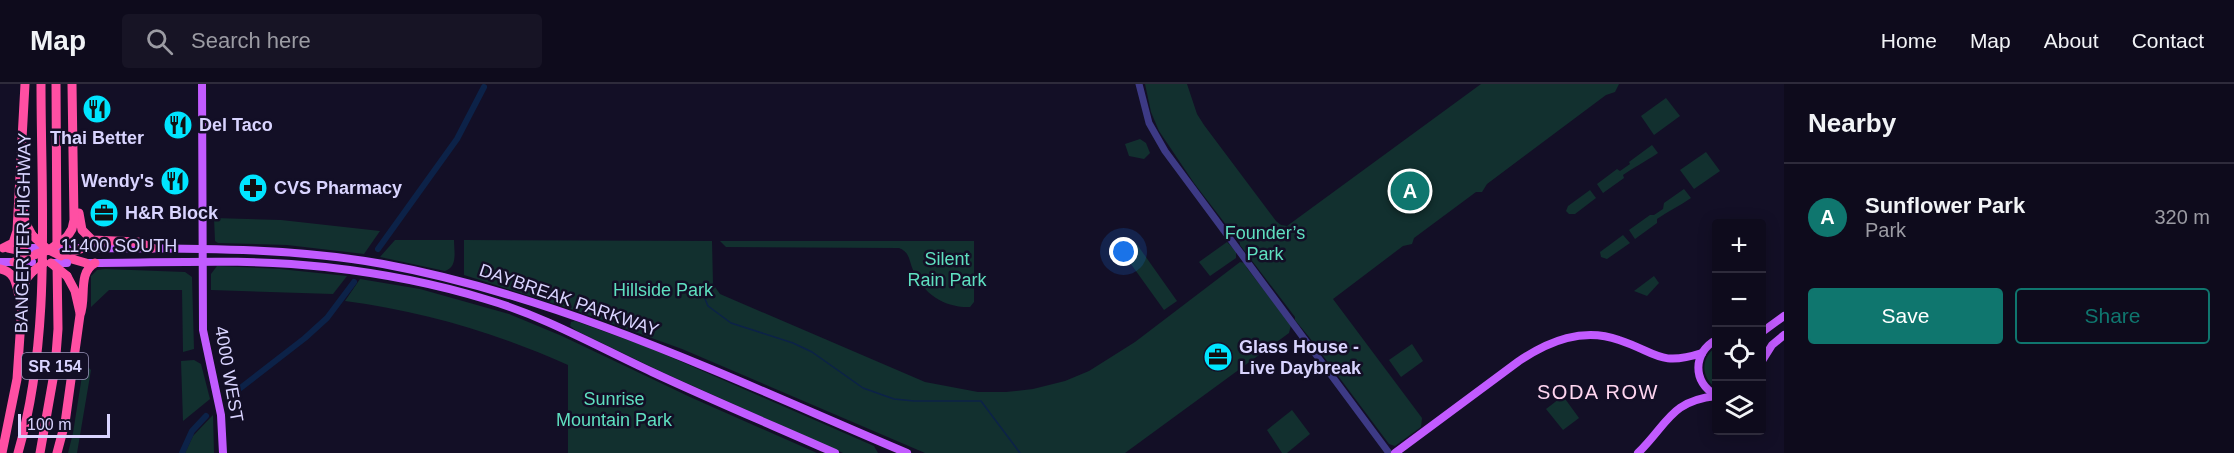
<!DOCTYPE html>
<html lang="en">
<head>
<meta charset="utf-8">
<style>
  :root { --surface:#0e0b1c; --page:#171425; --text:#f1f3f6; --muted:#9b9ba3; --line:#2e2b3b; --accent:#0f766e }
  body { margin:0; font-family:Helvetica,sans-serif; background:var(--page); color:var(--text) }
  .controls { position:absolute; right:18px; bottom:18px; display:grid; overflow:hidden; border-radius:6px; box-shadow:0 3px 15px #0003 }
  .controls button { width:54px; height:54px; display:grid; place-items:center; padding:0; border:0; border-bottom:2px solid var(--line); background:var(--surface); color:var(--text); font:30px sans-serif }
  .scale { position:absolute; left:18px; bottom:15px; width:92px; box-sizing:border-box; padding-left:6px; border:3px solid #d9d4ff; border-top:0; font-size:16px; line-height:21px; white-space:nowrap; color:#d9d4ff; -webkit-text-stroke:4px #130f26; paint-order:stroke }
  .you { position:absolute; left:1124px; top:168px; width:21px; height:21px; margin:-15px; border:4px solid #fff; border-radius:50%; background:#1a73e8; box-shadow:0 0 0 9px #1a73e833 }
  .badge { display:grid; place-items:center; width:39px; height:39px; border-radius:50%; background:var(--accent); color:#fff; font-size:20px; font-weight:700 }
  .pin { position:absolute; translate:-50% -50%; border:3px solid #fff; box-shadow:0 2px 6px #0006 }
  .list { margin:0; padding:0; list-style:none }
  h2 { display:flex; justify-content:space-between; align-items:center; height:78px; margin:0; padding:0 24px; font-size:26px }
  h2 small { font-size:20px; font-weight:400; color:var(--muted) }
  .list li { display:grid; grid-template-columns:39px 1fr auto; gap:18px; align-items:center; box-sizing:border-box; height:108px; padding:0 24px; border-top:2px solid var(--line) }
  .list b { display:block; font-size:22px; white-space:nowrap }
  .list p { margin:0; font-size:20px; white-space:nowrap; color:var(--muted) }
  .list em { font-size:20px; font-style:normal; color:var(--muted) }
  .actions { display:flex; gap:12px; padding:18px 24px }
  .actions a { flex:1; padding:14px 0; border:2px solid var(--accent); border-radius:6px; text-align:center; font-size:21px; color:var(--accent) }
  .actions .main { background:var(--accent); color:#fff }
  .icon { flex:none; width:33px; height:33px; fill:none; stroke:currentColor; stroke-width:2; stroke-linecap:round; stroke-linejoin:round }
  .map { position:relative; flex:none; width:1784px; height:369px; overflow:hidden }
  header { display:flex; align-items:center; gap:36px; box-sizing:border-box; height:84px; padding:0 30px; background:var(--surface); border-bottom:2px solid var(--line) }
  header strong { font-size:28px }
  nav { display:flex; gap:33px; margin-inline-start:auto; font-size:21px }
  .search { width:420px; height:54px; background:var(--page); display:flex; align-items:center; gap:15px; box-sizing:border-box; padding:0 21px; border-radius:6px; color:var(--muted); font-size:22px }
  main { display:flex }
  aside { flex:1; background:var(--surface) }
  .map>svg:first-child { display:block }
</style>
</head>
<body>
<header>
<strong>Map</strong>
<div class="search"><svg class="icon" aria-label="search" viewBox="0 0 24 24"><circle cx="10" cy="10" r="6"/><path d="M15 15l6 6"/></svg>Search here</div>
<nav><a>Home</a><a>Map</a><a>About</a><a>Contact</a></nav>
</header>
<main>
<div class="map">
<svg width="1784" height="369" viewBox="0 0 1784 369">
  <rect width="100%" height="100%" fill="#130f26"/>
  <g fill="#12302f">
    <polygon points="1145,0 1187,0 1197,30 1204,41 1276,137 1281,141 1287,142 1481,0 1619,0 1615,8 1606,11 1487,100 1482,108 1476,108 1414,154 1412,160 1403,162 1333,215 1422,334 1421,343 1395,362 1389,360 1309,253 1295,236 1295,233 1240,161 1240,159 1194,99 1159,47 1151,28"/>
    <polygon points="1666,14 1680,32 1654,51 1641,32"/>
    <polygon points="1140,55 1146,59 1150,69 1144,75 1129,72 1125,60"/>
    <path d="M 1652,61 L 1658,69 C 1645,78 1634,83 1623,91 L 1624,94 L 1603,109 L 1597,100 L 1617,85 L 1620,87 L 1630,80 L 1629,78 Z"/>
    <polygon points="1706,68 1720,87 1694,105 1680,86"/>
    <path d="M 1684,105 L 1691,114 C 1680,122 1668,127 1657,135 L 1657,139 L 1635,155 L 1629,146 L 1650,131 L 1654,131 L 1663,125 L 1664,119 Z"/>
    <polygon points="1590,106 1596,114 1575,130 1569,130 1566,127 1568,122"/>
    <polygon points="214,134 281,136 380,147 364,170 287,161 218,159 215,157"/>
    <polygon points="1623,151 1630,159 1607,175 1601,173 1600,168"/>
    <path d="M 395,156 L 454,156 C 454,167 458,183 445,187 L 380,173 Z"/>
    <polygon points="464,156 712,157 713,200 720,210 925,298 978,308 1006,308 1033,305 1065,297 1089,287 1135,258 1240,178 1245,179 1247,184 1291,241 1289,249 1125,369 925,369 682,265 574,226 464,191"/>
    <path d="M 720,157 L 974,157 L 974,218 L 970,223 C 945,224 923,210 913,186 C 909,177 910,168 899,164 L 726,163 Z"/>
    <polygon points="1227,158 1236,167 1236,174 1210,192 1199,178"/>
    <polygon points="1136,159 1177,217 1164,226 1123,169"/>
    <polygon points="217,182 280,185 347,192 333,210 211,206 211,190"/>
    <polygon points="105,185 185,188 192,193 194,265 183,268 182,206 109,206 91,223 91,192 97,186"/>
    <polygon points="1654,192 1659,199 1647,212 1634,207"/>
    <path d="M 360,195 L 420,205 L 509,230 L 562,252 L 690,313 L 817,369 L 568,369 L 568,281 C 497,249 422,227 345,217 Z"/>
    <polygon points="575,237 650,264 874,362 878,369 843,369 662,288 577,247 570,242 571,238"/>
    <polygon points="1412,260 1423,277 1401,293 1389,276"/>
    <path d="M 1716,263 L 1716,304 C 1701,294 1700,274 1716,263 Z"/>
    <polygon points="194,276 201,280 210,315 183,337 181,277"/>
    <polygon points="84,279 91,286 77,369 68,369 73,349"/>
    <polygon points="1563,312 1579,334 1563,346 1546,325"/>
    <polygon points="1292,326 1310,350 1287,369 1282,369 1267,346"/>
    <polygon points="213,331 214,369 185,369 193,352"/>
  </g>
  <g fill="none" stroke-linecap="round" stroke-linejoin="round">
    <polyline stroke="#0c2248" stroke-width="1.5" points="703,210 708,222 731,239 793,259 812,268 863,304 894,315 914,317 981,317 1020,369"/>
    <g stroke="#0c2248" stroke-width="6">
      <polyline points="378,165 457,55 484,3"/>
      <polyline points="234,309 305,254 327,234 354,198"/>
      <polyline points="182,369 192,347 206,332"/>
    </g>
    <polyline stroke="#3d3a85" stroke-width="7" points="1139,0 1149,39 1165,67 1389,369"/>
    <g stroke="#c25bff" stroke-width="8">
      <polyline points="202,0 203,246 221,331 223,369"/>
      <path d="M 76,164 C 179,165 282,162 383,180 C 567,214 736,297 907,369"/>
      <polyline points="0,178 32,178"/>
      <path d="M 88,179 C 167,179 246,174 325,183 C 379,189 433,199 485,215 C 544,232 596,262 652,288 C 712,316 774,342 835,369"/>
      <polyline points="1762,248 1784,232"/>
      <polyline points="1762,277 1772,261 1784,251"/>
      <path d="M 1716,311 C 1692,299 1693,268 1716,256"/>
      <path d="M 1395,369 L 1519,277 C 1549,257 1583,243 1619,256 C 1656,268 1659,283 1702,269"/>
      <path d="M 1638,369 C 1668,340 1670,317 1716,312"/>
    </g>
    <g stroke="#ff4fa3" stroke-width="9">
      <polyline points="56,0 57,166"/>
      <polyline points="23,125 25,138 32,151"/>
      <polyline points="79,129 82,146 92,156 138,158 152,164"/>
      <polyline points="67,153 72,145 74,136 72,0"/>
      <polyline points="3,164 13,159 17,147 25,0"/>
      <polyline points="8,164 36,170"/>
      <polyline points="61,172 86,179"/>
      <polyline points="61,172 83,164"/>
      <polyline points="14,178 36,170"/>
      <path d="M 0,185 C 15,188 16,199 19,212"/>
      <polyline points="67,192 75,207 80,229"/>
      <polyline points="2,369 17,295 23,207 26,195 32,188"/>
      <path d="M 18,369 C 52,251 41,121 41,0"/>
      <polyline points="40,369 55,284 58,245 57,179"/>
      <path d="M 57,369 L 65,339 L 80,231 C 87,214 77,189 95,179"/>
    </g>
    <g stroke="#c25bff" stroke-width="8">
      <polyline points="32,164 46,164"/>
      <polyline points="52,164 67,164"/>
      <polyline points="51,179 67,179"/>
    </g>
    <g stroke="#ff4fa3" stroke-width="9">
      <polyline points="32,151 46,164"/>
      <polyline points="52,164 67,153"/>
      <polyline points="36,170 49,166 61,172"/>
      <polyline points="51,179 67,192"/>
      <polyline points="32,188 44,179"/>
    </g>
  </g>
  <defs>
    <g id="restaurant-disc" transform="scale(1.5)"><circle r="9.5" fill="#00e5ff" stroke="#130f26"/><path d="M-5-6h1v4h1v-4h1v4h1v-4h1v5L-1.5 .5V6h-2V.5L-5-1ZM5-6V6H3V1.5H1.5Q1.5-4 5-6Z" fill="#111"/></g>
    <g id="pharmacy-disc" transform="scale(1.5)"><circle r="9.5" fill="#00e5ff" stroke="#130f26"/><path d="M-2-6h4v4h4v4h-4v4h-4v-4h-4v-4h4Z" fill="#111"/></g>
    <g id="office-disc" transform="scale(1.5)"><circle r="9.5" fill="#00e5ff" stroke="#130f26"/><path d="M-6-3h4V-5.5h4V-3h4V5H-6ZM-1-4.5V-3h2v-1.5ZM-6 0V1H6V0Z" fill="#111"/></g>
  </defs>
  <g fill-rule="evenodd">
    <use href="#restaurant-disc" x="97" y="25"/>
    <use href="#restaurant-disc" x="178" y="41"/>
    <use href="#restaurant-disc" x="175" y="97"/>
    <use href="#pharmacy-disc" x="253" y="104"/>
    <use href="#office-disc" x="104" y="129"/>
    <use href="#office-disc" x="1218" y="273"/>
  </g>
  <g text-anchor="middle" stroke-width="5" stroke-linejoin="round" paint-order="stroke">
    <rect fill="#130f26" stroke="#9e99be" stroke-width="1.5" x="22" y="269" width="66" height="26" rx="4.5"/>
    <g font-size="16" font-weight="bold" fill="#d9d4ff">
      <text x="55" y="288">SR 154</text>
    </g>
    <g font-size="18" font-weight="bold" fill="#d9d4ff" stroke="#130f26" text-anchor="start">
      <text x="199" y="47">Del Taco</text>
      <text x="97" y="60" text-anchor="middle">Thai Better</text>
      <text x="154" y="103" text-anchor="end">Wendy's</text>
      <text x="274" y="110">CVS Pharmacy</text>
      <text x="125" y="135">H&amp;R Block</text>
      <text x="1239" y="269">Glass House -<tspan x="1239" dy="21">Live Daybreak</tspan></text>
    </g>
    <g font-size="18" fill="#d9d4ff" stroke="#130f26">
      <text transform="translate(23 149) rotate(-89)" y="6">BANGERTER HIGHWAY</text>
      <text x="119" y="168">11400 SOUTH</text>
      <text transform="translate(569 216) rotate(19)" y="6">DAYBREAK PARKWAY</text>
      <text transform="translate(229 290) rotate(80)" y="6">4000 WEST</text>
    </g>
    <g font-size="18" fill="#5fe0c0" stroke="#130f26">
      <text x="1265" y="155">Founder’s<tspan x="1265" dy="21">Park</tspan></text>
      <text x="947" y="181">Silent<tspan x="947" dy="21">Rain Park</tspan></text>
      <text x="663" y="212">Hillside Park</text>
      <text x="614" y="321">Sunrise<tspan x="614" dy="21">Mountain Park</tspan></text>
    </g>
    <g font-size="20" letter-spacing="1.5" fill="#ffd6f0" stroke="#130f26">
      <text x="1598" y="315">SODA ROW</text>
    </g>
  </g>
</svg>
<div class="controls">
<button>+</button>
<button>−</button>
<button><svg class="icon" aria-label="locate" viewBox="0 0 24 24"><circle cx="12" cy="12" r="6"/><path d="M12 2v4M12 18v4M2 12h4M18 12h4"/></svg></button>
<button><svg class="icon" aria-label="layers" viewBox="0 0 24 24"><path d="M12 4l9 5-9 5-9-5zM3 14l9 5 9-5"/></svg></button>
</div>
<div class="scale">100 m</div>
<div class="you"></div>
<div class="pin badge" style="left:1410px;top:107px">A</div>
</div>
<aside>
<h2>Nearby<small></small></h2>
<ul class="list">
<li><span class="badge">A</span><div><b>Sunflower Park</b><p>Park</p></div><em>320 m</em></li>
</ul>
<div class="actions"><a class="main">Save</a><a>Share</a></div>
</aside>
</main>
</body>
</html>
